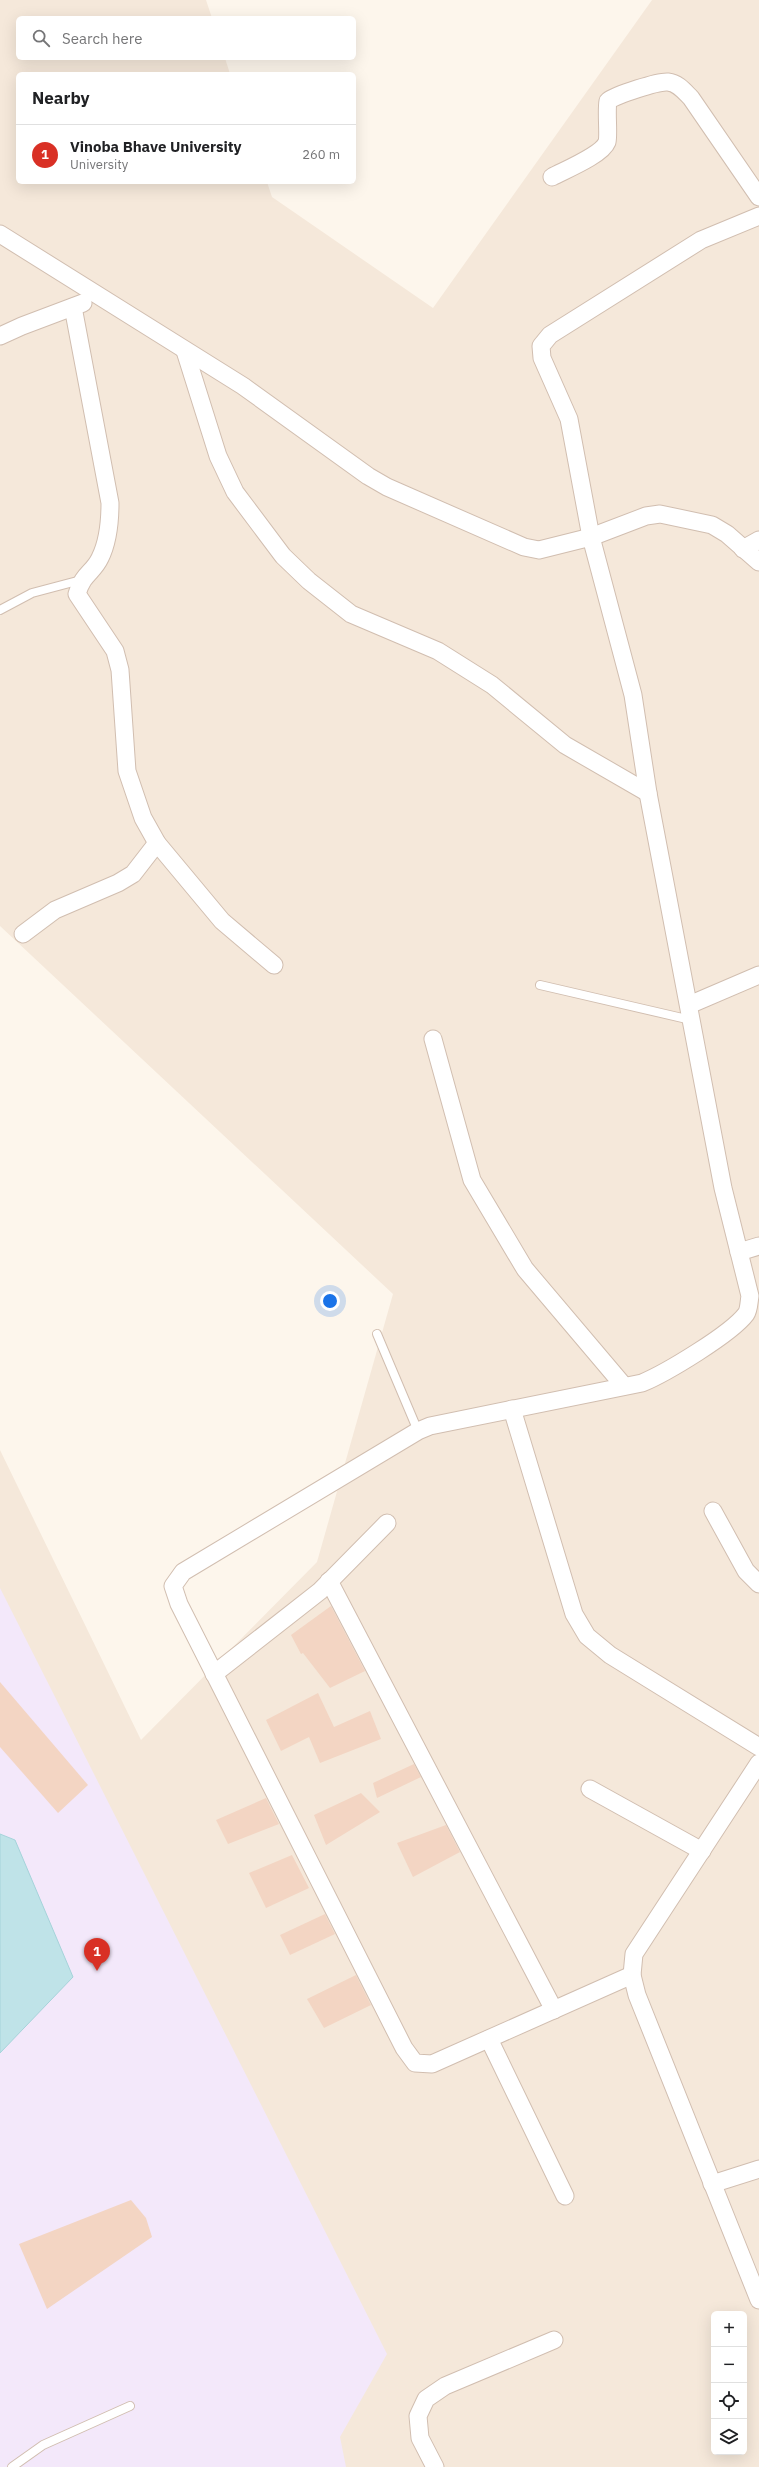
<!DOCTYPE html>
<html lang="en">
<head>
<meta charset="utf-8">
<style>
  :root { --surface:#fff; --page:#f6f6f6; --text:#202124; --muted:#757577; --line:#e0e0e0; --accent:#d93025 }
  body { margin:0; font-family:"IBM Plex Sans",sans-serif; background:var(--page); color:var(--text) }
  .controls { position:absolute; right:12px; bottom:12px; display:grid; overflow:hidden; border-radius:6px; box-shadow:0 4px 16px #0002 }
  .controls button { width:36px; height:36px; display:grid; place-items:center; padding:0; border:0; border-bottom:1px solid var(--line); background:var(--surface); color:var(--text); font:20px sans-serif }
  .you { position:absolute; left:330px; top:1301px; width:14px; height:14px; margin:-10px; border:3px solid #fff; border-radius:50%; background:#1a73e8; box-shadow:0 0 0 6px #1a73e833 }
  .badge { display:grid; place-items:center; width:26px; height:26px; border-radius:50%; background:var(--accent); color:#fff; font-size:13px; font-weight:700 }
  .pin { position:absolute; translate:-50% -33px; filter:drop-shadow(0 1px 2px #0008) }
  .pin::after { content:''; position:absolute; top:21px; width:14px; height:12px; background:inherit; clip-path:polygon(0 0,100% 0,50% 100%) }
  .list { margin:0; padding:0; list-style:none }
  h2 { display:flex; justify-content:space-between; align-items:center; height:52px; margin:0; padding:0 16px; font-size:17px }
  h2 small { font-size:13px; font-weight:400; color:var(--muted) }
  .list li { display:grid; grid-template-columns:26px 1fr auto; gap:12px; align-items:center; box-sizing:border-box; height:60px; padding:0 16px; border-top:1px solid var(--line) }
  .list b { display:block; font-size:15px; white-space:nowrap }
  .list p { margin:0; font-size:13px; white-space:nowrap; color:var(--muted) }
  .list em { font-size:13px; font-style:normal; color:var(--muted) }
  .icon { flex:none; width:22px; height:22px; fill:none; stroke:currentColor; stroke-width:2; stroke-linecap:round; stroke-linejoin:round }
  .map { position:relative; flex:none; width:759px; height:2467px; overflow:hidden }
  .search { position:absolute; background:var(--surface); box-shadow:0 4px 16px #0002; left:16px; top:16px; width:340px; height:44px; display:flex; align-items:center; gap:10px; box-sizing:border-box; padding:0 14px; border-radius:6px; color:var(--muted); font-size:15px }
  .panel { position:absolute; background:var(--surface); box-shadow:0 4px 16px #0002; left:16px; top:72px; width:340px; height:112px; border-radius:6px }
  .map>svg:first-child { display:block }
</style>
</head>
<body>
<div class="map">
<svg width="759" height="2467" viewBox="0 0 759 2467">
  <rect width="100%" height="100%" fill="#fdf6ec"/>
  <path fill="#f5e8da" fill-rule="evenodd" d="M 0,0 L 206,0 L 212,18 L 18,18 L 18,58 L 225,58 L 230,74 L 18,74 L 18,182 L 267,182 L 272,197 L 433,308 L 652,0 L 759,0 L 759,2467 L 0,2467 L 0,1450 L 141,1740 L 317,1562 L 393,1294 L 0,926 ZM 714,2314 L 744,2314 L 744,2452 L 714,2452 Z"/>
  <polygon fill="#f3e8fa" points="0,1588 387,2354 340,2437 346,2467 0,2467"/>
  <polygon fill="#bfe3e8" stroke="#a5d3da" points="0,1834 15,1840 73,1977 0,2053"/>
  <g fill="#f3d5c3">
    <polygon points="331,1606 365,1671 330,1688 303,1653 301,1654 291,1635"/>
    <polygon points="0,1682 88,1785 58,1813 0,1747"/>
    <polygon points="318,1693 334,1727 370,1711 381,1739 320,1763 309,1737 281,1751 266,1720"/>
    <polygon points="414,1764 421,1777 377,1798 373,1783"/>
    <polygon points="361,1793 380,1812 326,1845 314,1815"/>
    <polygon points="266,1798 279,1824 228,1844 216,1820"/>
    <polygon points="446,1825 460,1852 413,1877 397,1843"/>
    <polygon points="292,1855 309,1888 266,1908 249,1873"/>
    <polygon points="325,1914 335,1934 290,1955 280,1935"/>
    <polygon points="356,1975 371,2005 324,2028 307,1999"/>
    <polygon points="131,2200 146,2218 152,2237 47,2309 19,2244"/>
  </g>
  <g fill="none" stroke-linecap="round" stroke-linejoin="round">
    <g stroke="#d1beb0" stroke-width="10">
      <g id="service">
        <polyline points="0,610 32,593 81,580"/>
        <polyline points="540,985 691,1020"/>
        <polyline points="377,1334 418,1431"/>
        <polyline points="12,2467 43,2445 130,2406"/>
      </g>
    </g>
    <g stroke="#d1beb0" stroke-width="19">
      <g id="minor">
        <path d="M 552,177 C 565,170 602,155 607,142 C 609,135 606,111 608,101 C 616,95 658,81 668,82 C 678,83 684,91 691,98 L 759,197"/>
        <polyline points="0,234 243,386 368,476 387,487 524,547 539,550 591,537 646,516 660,514 712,525 727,534 759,562"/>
        <path d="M 73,307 L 110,503 C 110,521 108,542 100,558 C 93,573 83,573 77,594 L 115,651 L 120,670 L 127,771 L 143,818 L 157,843 L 222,921 L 274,965"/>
        <polyline points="0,336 22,326 83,303"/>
        <polyline points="185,351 218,456 235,492 283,556 309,581 351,614 438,651 492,685 565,745 648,793"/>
        <polyline points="743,549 759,540"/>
        <polyline points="23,934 55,910 118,883 133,874 157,843"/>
        <polyline points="689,1005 759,975"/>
        <polyline points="433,1039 472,1180 525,1269 624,1386"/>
        <polyline points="739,1252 759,1246"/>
        <polyline points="512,1409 574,1614 587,1636 610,1655 759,1747"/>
        <polyline points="713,1511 746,1571 759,1584"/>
        <polyline points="329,1581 554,2010"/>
        <polyline points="214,1674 320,1591 387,1523"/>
        <polyline points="759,1763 634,1954 632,1975 637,1995 759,2300"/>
        <polyline points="590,1789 702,1851"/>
        <path d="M 632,1975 L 432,2064 L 415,2063 L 404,2048 L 179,1604 L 173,1586 L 183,1572 L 418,1431 L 430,1426 L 642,1383 C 666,1373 731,1334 746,1314 C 749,1310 749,1301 750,1296 L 723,1188 L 648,793 L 633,695 L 591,537 L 569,419 L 542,358 L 541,346 L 550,335 L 701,240 L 759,216"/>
        <polyline points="489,2039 565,2196"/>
        <polyline points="712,2184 759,2169"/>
        <polyline points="435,2467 420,2438 418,2416 426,2399 445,2386 554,2340"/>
      </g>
    </g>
    <use href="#service" stroke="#fff" stroke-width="8"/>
    <use href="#minor" stroke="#fff" stroke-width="17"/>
  </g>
</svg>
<div class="controls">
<button>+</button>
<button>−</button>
<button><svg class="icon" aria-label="locate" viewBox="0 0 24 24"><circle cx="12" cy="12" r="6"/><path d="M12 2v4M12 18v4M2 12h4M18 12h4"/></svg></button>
<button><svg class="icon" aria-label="layers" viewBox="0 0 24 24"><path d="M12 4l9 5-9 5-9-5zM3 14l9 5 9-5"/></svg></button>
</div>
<div class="you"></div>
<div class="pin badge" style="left:97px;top:1971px">1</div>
<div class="search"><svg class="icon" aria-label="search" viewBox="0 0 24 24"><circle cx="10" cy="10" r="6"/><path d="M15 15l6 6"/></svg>Search here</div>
<section class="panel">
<h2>Nearby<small></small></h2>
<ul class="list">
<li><span class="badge">1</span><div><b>Vinoba Bhave University</b><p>University</p></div><em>260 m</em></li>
</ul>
</section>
</div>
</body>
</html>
